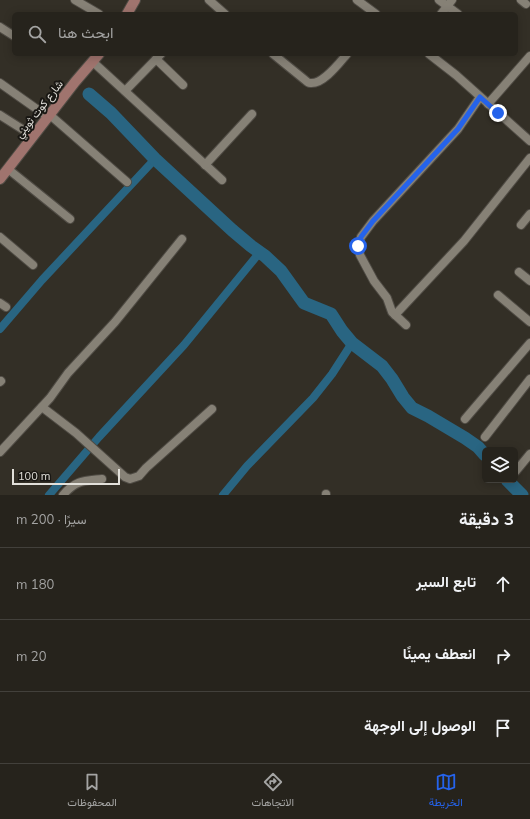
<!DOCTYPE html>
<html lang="ar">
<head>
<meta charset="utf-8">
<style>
  :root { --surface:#26231c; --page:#322f29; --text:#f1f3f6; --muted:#a4a4a3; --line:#42403b; --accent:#2563eb }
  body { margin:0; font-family:Mulish,Vazirmatn,sans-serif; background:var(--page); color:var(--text); direction:rtl }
  .controls { position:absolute; right:12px; bottom:12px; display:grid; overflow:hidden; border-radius:6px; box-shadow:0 2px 10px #0003 }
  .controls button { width:36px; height:36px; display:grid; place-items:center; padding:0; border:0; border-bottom:1px solid var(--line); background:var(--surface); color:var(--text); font:20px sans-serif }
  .scale { position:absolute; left:12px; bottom:10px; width:108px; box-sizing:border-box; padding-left:4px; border:2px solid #e2e0da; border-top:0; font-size:11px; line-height:14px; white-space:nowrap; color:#e2e0da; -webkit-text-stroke:3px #191713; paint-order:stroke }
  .stop { position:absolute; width:12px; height:12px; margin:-9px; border:3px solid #2563eb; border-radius:50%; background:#fff }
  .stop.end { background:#2563eb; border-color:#fff; box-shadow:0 1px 4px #0008 }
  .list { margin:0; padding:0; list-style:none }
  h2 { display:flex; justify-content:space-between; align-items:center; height:52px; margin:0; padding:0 16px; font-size:17px }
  h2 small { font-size:13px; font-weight:400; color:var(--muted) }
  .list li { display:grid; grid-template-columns:26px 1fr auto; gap:12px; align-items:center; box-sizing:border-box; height:72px; padding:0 16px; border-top:1px solid var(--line) }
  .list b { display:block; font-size:15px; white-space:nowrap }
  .list em { font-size:13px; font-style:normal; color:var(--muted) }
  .icon { flex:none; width:22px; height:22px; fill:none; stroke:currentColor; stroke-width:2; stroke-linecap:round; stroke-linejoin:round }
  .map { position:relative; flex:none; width:530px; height:495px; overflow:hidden; direction:ltr }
  .search { position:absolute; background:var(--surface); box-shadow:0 2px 10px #0003; left:12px; right:12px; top:12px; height:44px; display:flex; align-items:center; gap:10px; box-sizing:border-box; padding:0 14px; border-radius:6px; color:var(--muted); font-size:15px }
  .sheet { height:268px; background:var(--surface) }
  nav { display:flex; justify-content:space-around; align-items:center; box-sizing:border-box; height:56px; border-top:1px solid var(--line); background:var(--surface); font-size:11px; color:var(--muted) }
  nav a { display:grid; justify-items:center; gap:2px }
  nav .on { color:var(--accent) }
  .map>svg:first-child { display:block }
</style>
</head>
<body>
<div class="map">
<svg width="530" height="495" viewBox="0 0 530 495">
  <rect width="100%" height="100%" fill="#332f26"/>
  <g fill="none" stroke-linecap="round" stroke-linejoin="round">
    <g stroke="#296582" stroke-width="8">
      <polyline points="0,329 42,280 155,159"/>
      <polyline points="49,495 99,437 184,345 260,252"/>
      <polyline points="223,495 247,466 313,398 332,374 352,343"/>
    </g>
    <g stroke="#296582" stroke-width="13">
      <polyline points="89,94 111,113 155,159 232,230 251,246 265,256 281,271 304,303 331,314 342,331 352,343 382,366 392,379 403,397 412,408 428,416 465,438 478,447 485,455"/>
      <polyline points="507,480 522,495"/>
    </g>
    <g stroke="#4f4b44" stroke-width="10">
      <g id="minor">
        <polyline points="75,0 99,14"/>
        <polyline points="209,0 225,14"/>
        <polyline points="357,0 376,14"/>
        <polyline points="439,0 458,14"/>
        <polyline points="521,0 526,4"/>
        <polyline points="441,14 452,0"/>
        <polyline points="0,27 14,36"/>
        <path d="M 273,54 L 305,80 C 306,81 308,83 310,83 C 323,85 340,62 347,54"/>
        <polyline points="429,54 456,75 530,141"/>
        <polyline points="156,59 183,85"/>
        <polyline points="93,62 222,180"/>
        <polyline points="0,83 48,117"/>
        <polyline points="125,91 161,54"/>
        <polyline points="488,104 530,56"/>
        <polyline points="0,115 33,136"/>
        <polyline points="50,115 127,182"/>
        <polyline points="205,165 252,114"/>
        <polyline points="8,169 70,219"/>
        <polyline points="521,225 530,214"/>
        <polyline points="0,237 33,265"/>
        <polyline points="519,272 530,281"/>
        <polyline points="498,295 530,322"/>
        <polyline points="0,303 6,307"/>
        <polyline points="395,315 464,241 530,158"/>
        <polyline points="406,325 392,312 387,298 374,281 360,255 358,246 361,237 373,221 458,129 480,97"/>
        <polyline points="0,382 1,381"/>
        <polyline points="42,407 76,433 125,477 130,479 139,476 146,468 212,409"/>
        <polyline points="465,419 530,343"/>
        <polyline points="485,437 530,379"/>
        <polyline points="0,452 50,398 68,373 115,322 182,239"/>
        <polyline points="516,471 530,454"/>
        <path d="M 63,495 C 76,480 84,481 102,479"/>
        <polyline points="326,495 326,494"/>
      </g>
    </g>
    <g stroke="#4f4b44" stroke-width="12">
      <g id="major">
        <polyline points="127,14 135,0"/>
        <polyline points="0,179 75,82 99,54"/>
      </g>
    </g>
    <use href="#minor" stroke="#868176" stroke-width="8"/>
    <use href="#major" stroke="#a0746e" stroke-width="10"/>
  </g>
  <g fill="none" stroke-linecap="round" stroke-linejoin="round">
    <polyline stroke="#2563eb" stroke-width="5" points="358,246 361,237 373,221 458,129 480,97 498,113"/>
  </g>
  <g text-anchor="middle" stroke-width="4" stroke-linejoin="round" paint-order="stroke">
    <g font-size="11" fill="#e2e0da" stroke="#191713">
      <text transform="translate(39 109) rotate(-52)" y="4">شارع كوت ثويني</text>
    </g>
  </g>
</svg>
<div class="controls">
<button><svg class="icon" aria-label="layers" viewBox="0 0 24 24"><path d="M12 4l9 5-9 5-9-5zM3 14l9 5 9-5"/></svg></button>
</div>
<div class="scale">100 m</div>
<div class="stop" style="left:358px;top:246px"></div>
<div class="stop end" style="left:498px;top:113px"></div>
<div class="search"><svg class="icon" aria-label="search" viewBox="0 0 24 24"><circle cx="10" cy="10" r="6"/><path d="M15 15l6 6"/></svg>ابحث هنا</div>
</div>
<section class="sheet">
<h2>3 دقيقة<small>سيرًا · 200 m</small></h2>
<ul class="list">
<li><svg class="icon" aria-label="ahead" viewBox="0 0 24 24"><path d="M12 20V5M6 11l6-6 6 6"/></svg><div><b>تابع السير</b></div><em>180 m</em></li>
<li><svg class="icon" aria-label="right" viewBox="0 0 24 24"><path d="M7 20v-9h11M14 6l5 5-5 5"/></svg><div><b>انعطف يمينًا</b></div><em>20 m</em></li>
<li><svg class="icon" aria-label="arrive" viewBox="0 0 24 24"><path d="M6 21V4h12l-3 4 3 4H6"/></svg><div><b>الوصول إلى الوجهة</b></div></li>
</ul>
</section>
<nav>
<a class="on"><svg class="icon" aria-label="map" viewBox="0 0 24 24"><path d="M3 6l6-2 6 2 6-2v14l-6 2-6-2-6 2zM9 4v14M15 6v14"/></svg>الخريطة</a>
<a><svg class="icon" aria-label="directions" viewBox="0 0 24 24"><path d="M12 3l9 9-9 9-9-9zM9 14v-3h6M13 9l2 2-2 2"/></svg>الاتجاهات</a>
<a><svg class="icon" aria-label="saved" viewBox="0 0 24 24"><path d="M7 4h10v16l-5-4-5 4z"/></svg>المحفوظات</a>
</nav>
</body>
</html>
